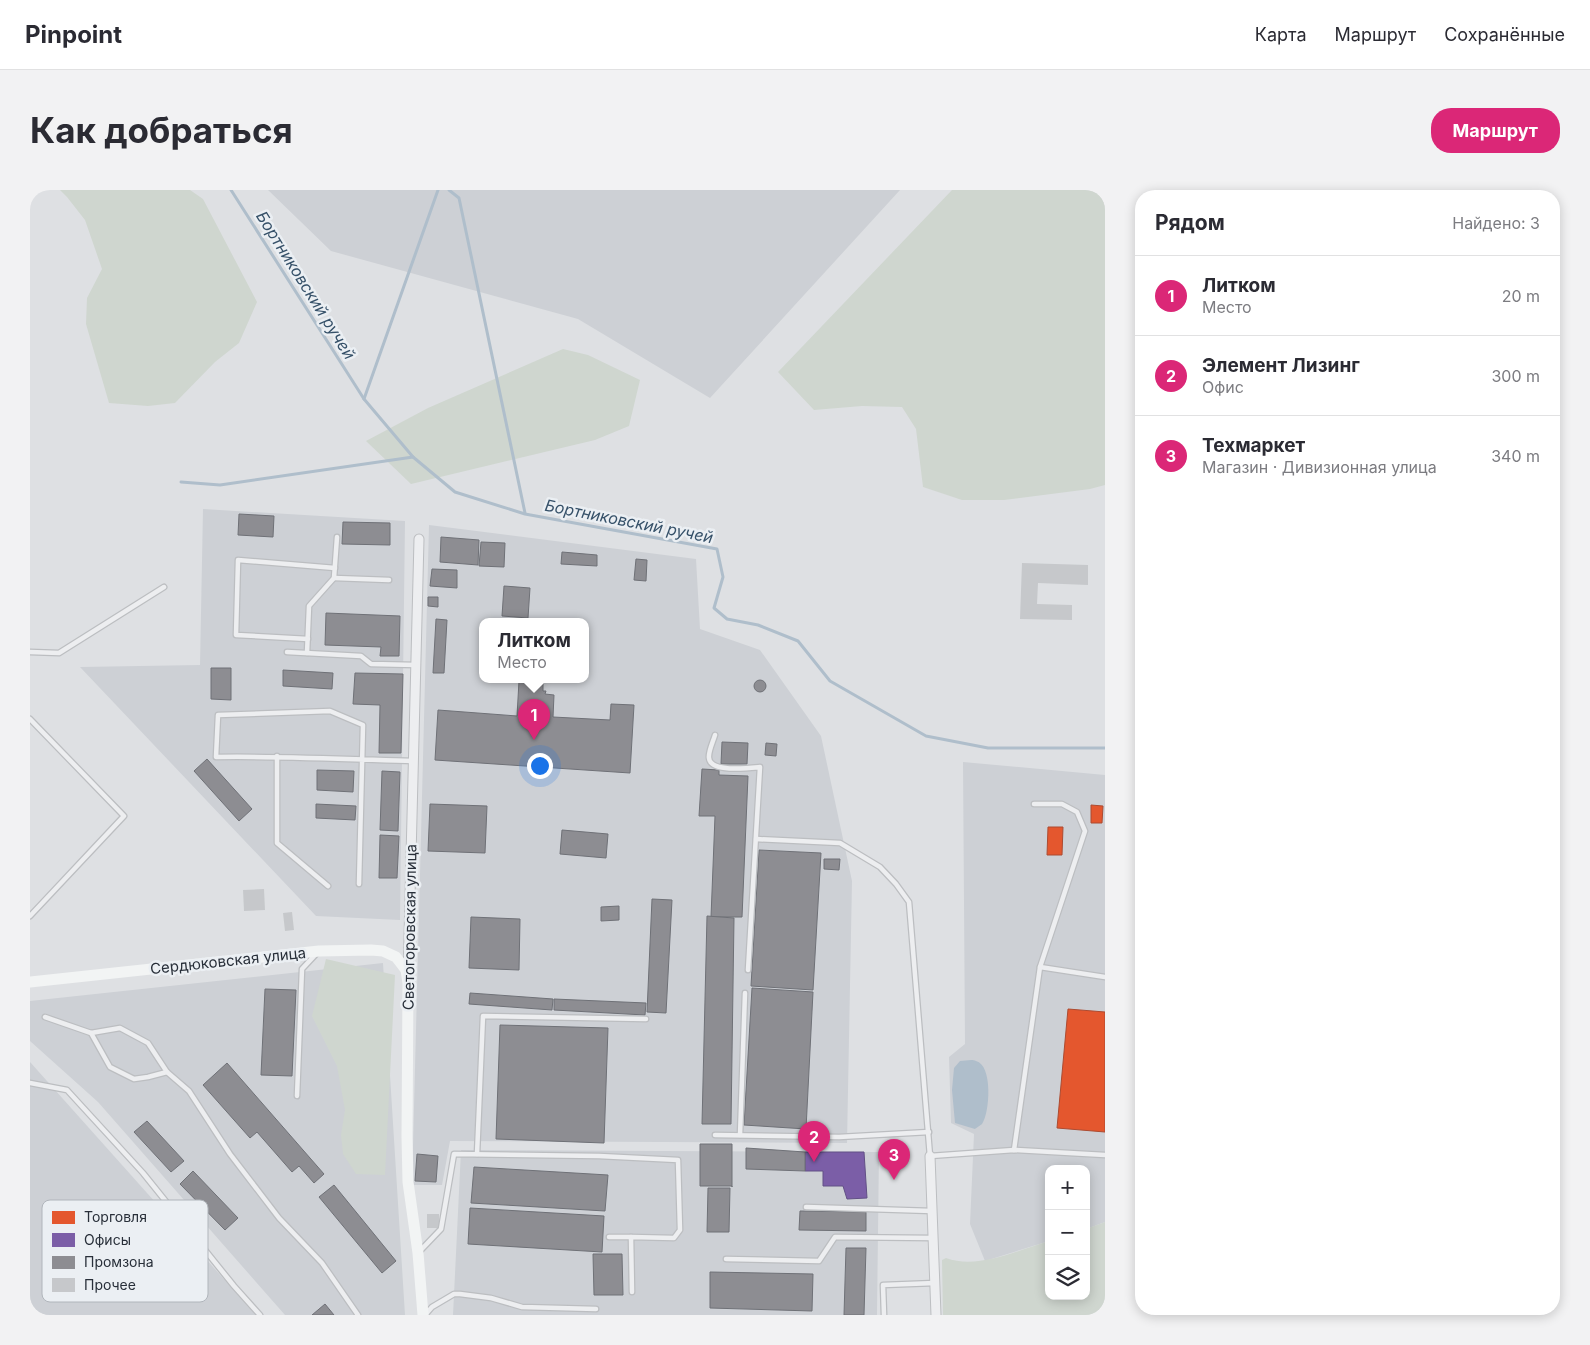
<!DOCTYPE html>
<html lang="ru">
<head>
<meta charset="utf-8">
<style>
  :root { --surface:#fff; --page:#f2f2f3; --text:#2b2b33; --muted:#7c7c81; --line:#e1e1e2; --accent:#db2777 }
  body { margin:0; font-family:Inter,sans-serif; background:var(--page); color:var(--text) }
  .controls { position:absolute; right:15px; bottom:15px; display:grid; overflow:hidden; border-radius:10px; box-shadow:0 2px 12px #0003 }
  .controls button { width:45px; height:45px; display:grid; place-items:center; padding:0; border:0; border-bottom:1px solid var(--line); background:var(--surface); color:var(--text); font:25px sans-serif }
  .you { position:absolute; left:509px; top:575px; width:18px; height:18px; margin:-12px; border:4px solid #fff; border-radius:50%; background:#1a73e8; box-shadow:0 0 0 8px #1a73e833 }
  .badge { display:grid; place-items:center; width:32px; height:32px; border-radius:50%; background:var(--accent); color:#fff; font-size:16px; font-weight:700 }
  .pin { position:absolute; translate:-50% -41px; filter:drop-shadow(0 1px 2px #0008) }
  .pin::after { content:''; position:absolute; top:26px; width:18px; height:15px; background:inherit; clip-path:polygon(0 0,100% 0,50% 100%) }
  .popup { position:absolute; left:449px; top:428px; width:110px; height:65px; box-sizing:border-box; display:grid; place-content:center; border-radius:10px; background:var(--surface); filter:drop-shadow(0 1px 4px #0005); font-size:16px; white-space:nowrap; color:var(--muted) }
  .popup b { font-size:19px; color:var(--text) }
  .popup::after { content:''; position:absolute; left:50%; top:100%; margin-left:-10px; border:10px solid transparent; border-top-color:var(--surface) }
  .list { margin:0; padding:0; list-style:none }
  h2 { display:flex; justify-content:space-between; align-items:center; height:65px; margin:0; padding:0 20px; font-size:21px }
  h2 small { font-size:16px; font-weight:400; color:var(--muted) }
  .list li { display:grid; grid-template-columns:32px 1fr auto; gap:15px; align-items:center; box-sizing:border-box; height:80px; padding:0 20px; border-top:1px solid var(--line) }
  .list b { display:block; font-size:19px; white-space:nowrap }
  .list p { margin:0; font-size:16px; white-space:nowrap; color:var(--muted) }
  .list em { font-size:16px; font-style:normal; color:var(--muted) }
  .icon { flex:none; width:28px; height:28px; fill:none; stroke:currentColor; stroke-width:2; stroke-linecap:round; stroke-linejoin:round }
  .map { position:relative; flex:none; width:1075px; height:1125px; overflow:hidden; border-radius:20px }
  header { display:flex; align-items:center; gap:30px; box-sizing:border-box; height:70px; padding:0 25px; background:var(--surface); border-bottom:1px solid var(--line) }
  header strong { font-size:24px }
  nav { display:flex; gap:28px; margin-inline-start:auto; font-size:18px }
  .intro { display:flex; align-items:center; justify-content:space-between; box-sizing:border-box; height:120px; padding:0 30px }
  h1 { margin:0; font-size:35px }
  .button { padding:12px 22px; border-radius:20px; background:var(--accent); color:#fff; font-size:18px; font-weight:700 }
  main { display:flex; gap:30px; padding:0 30px }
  aside { flex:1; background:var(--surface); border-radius:20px; box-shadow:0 2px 12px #0003 }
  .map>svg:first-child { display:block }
</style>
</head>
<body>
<header>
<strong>Pinpoint</strong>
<nav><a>Карта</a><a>Маршрут</a><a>Сохранённые</a></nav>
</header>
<div class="intro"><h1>Как добраться</h1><a class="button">Маршрут</a></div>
<main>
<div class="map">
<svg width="1075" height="1125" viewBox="0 0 1075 1125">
  <rect width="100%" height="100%" fill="#dee0e3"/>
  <g fill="#cdd0d5" fill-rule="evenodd">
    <polygon points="238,0 870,0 680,208 548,129 301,61"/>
    <polygon points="173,319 375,331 370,730 286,726 50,477 170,475"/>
    <path d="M 399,335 L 666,369 L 670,439 L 730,460 L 791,546 L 822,691 L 817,953 L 420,951 L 412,995 L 382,995 ZM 453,431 L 555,431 L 555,489 L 453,489 Z"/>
    <polygon points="933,572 1075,585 1075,1032 1056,1039 1056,979 1019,979 1019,1051 955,1071 940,1034 944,944 921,933 919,867 935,854"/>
    <polygon points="353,773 375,1125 255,1125 68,912 0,851 0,811"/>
    <polygon points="0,872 226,1125 0,1125"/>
    <polygon points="431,960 849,962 847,1125 423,1125"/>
  </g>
  <g fill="#cfd6cf">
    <polygon points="30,0 160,0 173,9 227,112 209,153 185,172 145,213 118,216 79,213 56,134 57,108 72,79 55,30 37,7"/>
    <polygon points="922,0 1075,0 1075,295 1060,299 974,310 932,310 893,297 886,239 872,217 832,216 784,220 748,182"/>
    <polygon points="533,159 558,165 610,190 599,236 565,250 381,294 336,251 398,218"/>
    <polygon points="296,769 365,785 355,985 326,984 313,964 311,945 315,920 307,876 282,826"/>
    <path d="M 1075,1032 L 1075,1125 L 913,1125 L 912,1070 L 916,1068 C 948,1080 988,1060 1019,1051 L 1019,1106 L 1056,1106 L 1056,1039 Z"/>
  </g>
  <path fill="#afbecb" d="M 930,871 C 935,871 942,869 946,871 C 963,875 960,923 952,934 C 951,935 946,938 945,939 L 925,933 L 922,900 L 924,878 Z"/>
  <g fill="#e4572e" stroke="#ac4b31">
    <polygon points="1061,615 1073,616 1072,633 1061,633"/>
    <polygon points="1018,637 1033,637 1032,665 1017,665"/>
    <polygon points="1038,819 1075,822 1075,942 1027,938"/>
  </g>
  <polygon fill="#7b5ea7" stroke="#625086" points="775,962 834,962 837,1008 817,1009 813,996 793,996 793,981 775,981"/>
  <g fill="#8d8d92" stroke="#6f7177">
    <polygon points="209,324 244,326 243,347 208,345"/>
    <polygon points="313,332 360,333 360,355 312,354"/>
    <polygon points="411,347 449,350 448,375 410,372"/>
    <polygon points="451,352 475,353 474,377 449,376"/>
    <polygon points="532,362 567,365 567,376 531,374"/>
    <polygon points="606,369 617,370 616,391 604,390"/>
    <polygon points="402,379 427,380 427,398 400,396"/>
    <polygon points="474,396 500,398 498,428 472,426"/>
    <polygon points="398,407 408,407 408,417 398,416"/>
    <polygon points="296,423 370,426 369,466 350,466 351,457 295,455"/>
    <polygon points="406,429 417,430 414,483 403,483"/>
    <polygon points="181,478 201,478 201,510 181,509"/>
    <polygon points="253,480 303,483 302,499 253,496"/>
    <polygon points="325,483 373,484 371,563 349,563 350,515 323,514"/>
    <circle cx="730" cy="496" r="6"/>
    <polygon points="489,491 513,492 513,501 516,501 515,504 524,505 523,527 580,530 581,514 604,515 600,583 405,570 408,520 487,526"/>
    <polygon points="692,552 718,553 717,574 691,574"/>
    <polygon points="736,553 747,554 746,566 735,565"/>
    <polygon points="177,569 222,619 209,631 164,581"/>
    <polygon points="672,579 689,580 689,585 718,586 712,727 681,727 685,626 669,626"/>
    <polygon points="287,580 324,581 323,602 287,600"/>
    <polygon points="352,581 370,582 368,641 350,640"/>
    <polygon points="286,614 326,616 325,630 286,628"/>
    <polygon points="400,614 457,616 455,663 398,661"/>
    <polygon points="532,640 578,644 576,668 530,664"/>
    <polygon points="350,645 369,646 367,688 349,688"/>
    <polygon points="729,660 791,663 783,800 721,796"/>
    <polygon points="794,669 810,669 809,680 794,679"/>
    <polygon points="622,709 642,710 636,823 617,822"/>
    <polygon points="589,716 589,730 571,731 571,717"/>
    <polygon points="677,726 704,728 701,934 672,934"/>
    <polygon points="441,727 490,729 489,780 439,778"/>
    <polygon points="722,798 783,802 776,939 714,935"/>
    <polygon points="235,799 266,800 262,886 231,885"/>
    <polygon points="440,803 523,809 522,820 439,814"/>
    <polygon points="524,809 616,813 615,825 524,820"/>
    <polygon points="470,835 578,838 574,953 466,949"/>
    <polygon points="197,873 294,984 284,993 269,976 262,982 227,942 220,948 173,895"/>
    <polygon points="117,931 154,971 141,982 104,942"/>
    <polygon points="670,954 702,954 702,997 702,996 670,996"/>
    <polygon points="716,958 775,962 775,981 716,979"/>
    <polygon points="387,964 408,966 406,992 385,991"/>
    <polygon points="444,977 578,985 575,1021 441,1013"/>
    <polygon points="163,981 208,1028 195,1040 150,994"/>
    <polygon points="304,995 366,1071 352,1083 289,1007"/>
    <polygon points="678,998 700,998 699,1042 677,1042"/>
    <polygon points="440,1018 574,1026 572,1062 438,1054"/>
    <polygon points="770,1021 836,1022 836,1041 769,1040"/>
    <polygon points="126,1050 158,1089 132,1110 100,1071"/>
    <polygon points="816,1058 836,1058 834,1125 814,1125"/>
    <polygon points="563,1064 592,1064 593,1105 564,1105"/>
    <polygon points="680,1082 783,1084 782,1121 680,1118"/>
    <polygon points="295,1114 304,1125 282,1125"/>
  </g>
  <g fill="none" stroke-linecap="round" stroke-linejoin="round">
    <g stroke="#afbecb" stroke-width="3">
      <polyline points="201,0 334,209 383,267 425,302 495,324 687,359 693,387 684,418 697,429 728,435 768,451 800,491 896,546 958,558 1075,558"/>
      <polyline points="419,0 429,8 495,323"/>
      <polyline points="334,209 408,0"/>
      <polyline points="151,292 190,295 383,267"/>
    </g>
  </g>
  <g fill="#c6c8cb">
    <polygon points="992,373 1058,375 1058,395 1008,393 1007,414 1042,415 1042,430 990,429"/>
    <polygon points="234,699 235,720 214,721 213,700"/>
    <polygon points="262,722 264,740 255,741 253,723"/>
    <rect x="397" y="1024" width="12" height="14"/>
  </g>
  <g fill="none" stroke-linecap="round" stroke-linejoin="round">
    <g stroke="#bcbec1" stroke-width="7">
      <g id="lane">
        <polyline points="304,388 359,390"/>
        <polyline points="278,449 206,445 208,370 305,378"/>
        <polyline points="0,462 29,463 134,397"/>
        <polyline points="257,462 331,466 341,474 386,475"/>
        <polyline points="277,463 279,416 304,388 307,347"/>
        <polyline points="0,529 94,626 0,726"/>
        <path d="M 685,545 C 683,552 678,562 679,568 C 680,583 720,578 730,577 L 718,780"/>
        <polyline points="247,566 247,653 298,696"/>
        <polyline points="726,649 810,653 850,677 866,694 879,712 900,966 984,960 1075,965"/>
        <path d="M 329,694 L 333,535 L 300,521 L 188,525 L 186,567 C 252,566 317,569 383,571"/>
        <polyline points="1010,777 1075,787"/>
        <polyline points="15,827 61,843 90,838 118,853 137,882 159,901 200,964 249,1028 292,1073 328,1125"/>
        <polyline points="61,843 80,877 104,889 118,887 137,882"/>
        <polyline points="0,893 37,900 113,983 204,1096 230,1125"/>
        <polyline points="267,906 272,779 286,764"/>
        <polyline points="685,945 809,947 899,942"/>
        <polyline points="710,945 715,803"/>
        <polyline points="984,960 1010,777 1055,641 1047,622 1032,614 1004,614"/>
        <polyline points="447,964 453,826 616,829"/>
        <polyline points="776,1017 902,1021"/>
        <polyline points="579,1047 601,1047"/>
        <polyline points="389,1062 411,1039 424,964 569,966 648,970 650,1040 644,1048 601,1047 602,1102"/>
        <polyline points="696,1069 789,1071 805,1047 903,1048"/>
        <polyline points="395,1125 402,1117 424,1104 430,1104 461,1108 492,1117 566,1119"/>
        <polyline points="854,1125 853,1095 905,1093"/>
      </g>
    </g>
    <g stroke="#bcbec1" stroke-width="11">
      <g id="street">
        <polyline points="378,786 389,349"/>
        <polyline points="900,966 906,1125"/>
      </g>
    </g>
    <use href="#lane" stroke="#edeef0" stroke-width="4.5"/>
    <use href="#street" stroke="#edeef0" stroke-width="9"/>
    <polyline stroke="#f2f4f4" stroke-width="11" points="0,792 289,761 341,760 353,761 366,767 376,780 378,793 377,947 378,992 388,1063 393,1125"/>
  </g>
  <g text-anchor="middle" stroke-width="5" stroke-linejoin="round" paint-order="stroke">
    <g font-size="15" fill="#282f39" stroke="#ebeff3">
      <text transform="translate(380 737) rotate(-89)" y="5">Светогоровская улица</text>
      <text transform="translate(198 771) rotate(-6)" y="5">Сердюковская улица</text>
    </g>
    <g font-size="16" font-style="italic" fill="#365169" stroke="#ebeff3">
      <text transform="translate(276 95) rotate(58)" y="6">Бортниковский ручей</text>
      <text transform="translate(599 331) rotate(11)" y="6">Бортниковский ручей</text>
    </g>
  </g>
  <rect x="12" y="1010" width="166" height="102" rx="8" fill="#ebeff3" stroke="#b0b5bb" stroke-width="1"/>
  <rect x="22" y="1021" width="23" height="13" fill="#e4572e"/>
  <rect x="22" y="1043" width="23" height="14" fill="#7b5ea7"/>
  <rect x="22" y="1066" width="23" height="13" fill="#8d8d92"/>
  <rect x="22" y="1088" width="23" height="14" fill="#c6c8cb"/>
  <g font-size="14" fill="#282f39">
    <text x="54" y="1032">Торговля</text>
    <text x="54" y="1055">Офисы</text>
    <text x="54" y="1077">Промзона</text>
    <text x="54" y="1100">Прочее</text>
  </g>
</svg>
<div class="controls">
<button>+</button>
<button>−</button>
<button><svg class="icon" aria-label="layers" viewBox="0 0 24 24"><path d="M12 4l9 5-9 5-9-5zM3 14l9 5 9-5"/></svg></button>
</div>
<div class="you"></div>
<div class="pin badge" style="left:504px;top:550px">1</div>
<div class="popup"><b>Литком</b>Место</div>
<div class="pin badge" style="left:784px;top:972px">2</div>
<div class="pin badge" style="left:864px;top:990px">3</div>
</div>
<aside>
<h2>Рядом<small>Найдено: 3</small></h2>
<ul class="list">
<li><span class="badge">1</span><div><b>Литком</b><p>Место</p></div><em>20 m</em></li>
<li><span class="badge">2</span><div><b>Элемент Лизинг</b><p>Офис</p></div><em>300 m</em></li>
<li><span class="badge">3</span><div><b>Техмаркет</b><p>Магазин · Дивизионная улица</p></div><em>340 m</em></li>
</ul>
</aside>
</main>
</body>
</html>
